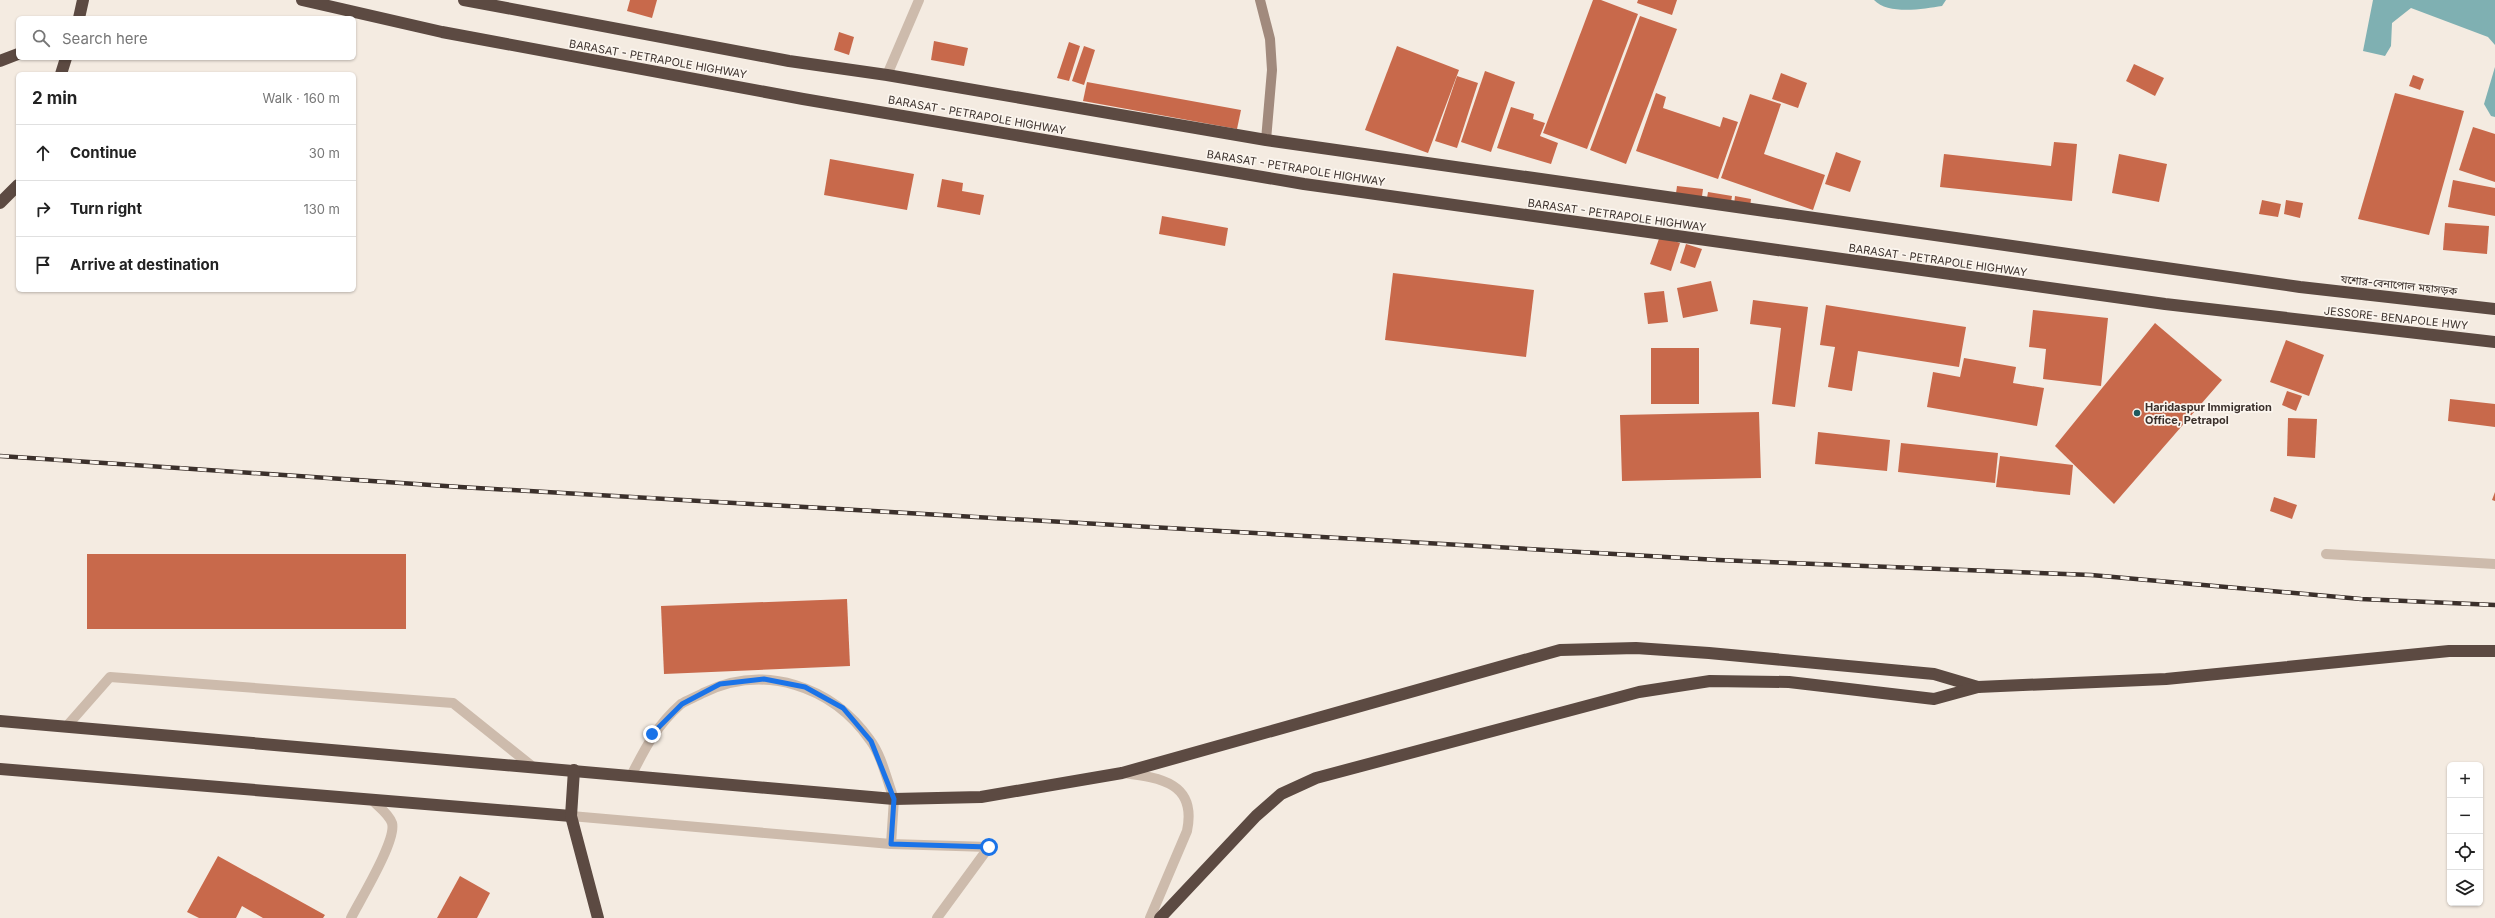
<!DOCTYPE html>
<html lang="en">
<head>
<meta charset="utf-8">
<style>
  :root { --surface:#fff; --page:#f6f6f6; --text:#222; --muted:#767676; --line:#e0e0e0 }
  body { margin:0; font-family:Inter,"Noto Sans Bengali",sans-serif; background:var(--page); color:var(--text) }
  .controls { position:absolute; right:12px; bottom:12px; display:grid; overflow:hidden; border-radius:6px; box-shadow:0 1px 3px #0004 }
  .controls button { width:36px; height:36px; display:grid; place-items:center; padding:0; border:0; border-bottom:1px solid var(--line); background:var(--surface); color:var(--text); font:20px sans-serif }
  .stop { position:absolute; width:12px; height:12px; margin:-9px; border:3px solid #1a73e8; border-radius:50%; background:#fff }
  .stop.end { background:#1a73e8; border-color:#fff; box-shadow:0 1px 4px #0008 }
  .list { margin:0; padding:0; list-style:none }
  h2 { display:flex; justify-content:space-between; align-items:center; height:52px; margin:0; padding:0 16px; font-size:17px }
  h2 small { font-size:13px; font-weight:400; color:var(--muted) }
  .list li { display:grid; grid-template-columns:26px 1fr auto; gap:12px; align-items:center; box-sizing:border-box; height:56px; padding:0 16px; border-top:1px solid var(--line) }
  .list b { display:block; font-size:15px; white-space:nowrap }
  .list em { font-size:13px; font-style:normal; color:var(--muted) }
  .icon { flex:none; width:22px; height:22px; fill:none; stroke:currentColor; stroke-width:2; stroke-linecap:round; stroke-linejoin:round }
  .map { position:relative; flex:none; width:2495px; height:918px; overflow:hidden }
  .search { position:absolute; background:var(--surface); box-shadow:0 1px 3px #0004; left:16px; top:16px; width:340px; height:44px; display:flex; align-items:center; gap:10px; box-sizing:border-box; padding:0 14px; border-radius:6px; color:var(--muted); font-size:15px }
  .panel { position:absolute; background:var(--surface); box-shadow:0 1px 3px #0004; left:16px; top:72px; width:340px; height:220px; border-radius:6px }
  .map>svg:first-child { display:block }
</style>
</head>
<body>
<div class="map">
<svg width="2495" height="918" viewBox="0 0 2495 918">
  <rect width="100%" height="100%" fill="#f4ebe1"/>
  <g fill="#7fb0b2">
    <path d="M 1874,0 L 1946,0 L 1942,6 C 1923,9 1888,15 1874,0 Z"/>
    <polygon points="2373,0 2495,0 2495,45 2488,37 2411,8 2392,23 2391,46 2385,56 2363,51"/>
    <polygon points="2495,67 2495,117 2491,116 2484,104"/>
  </g>
  <g fill="#c8694b">
    <polygon points="630,0 657,0 652,18 627,11"/>
    <polygon points="1593,0 1601,0 1638,14 1587,149 1543,133"/>
    <polygon points="1638,0 1677,0 1672,15 1637,3"/>
    <polygon points="1640,16 1677,29 1626,164 1590,150"/>
    <polygon points="839,32 854,37 849,55 834,50"/>
    <polygon points="934,41 968,48 964,66 931,60"/>
    <polygon points="1069,42 1080,46 1069,81 1057,78"/>
    <polygon points="1084,46 1095,50 1084,85 1072,81"/>
    <polygon points="1397,46 1459,70 1428,153 1365,130"/>
    <polygon points="2134,64 2164,78 2155,96 2126,81"/>
    <polygon points="1485,71 1515,82 1491,152 1461,142"/>
    <polygon points="1781,73 1807,83 1798,108 1772,99"/>
    <polygon points="2413,75 2424,79 2420,90 2409,86"/>
    <polygon points="1457,76 1478,83 1457,148 1435,141"/>
    <polygon points="1087,82 1241,110 1237,129 1083,101"/>
    <polygon points="1656,93 1666,97 1663,108 1720,127 1723,117 1738,122 1718,179 1636,151"/>
    <polygon points="2395,93 2464,111 2429,235 2358,219"/>
    <polygon points="1750,94 1781,104 1764,154 1825,175 1813,210 1721,178"/>
    <polygon points="1511,107 1534,114 1533,119 1545,123 1540,136 1558,143 1551,164 1497,148"/>
    <polygon points="2473,127 2495,134 2495,182 2459,170"/>
    <polygon points="2054,142 2077,144 2072,201 1940,187 1944,154 2051,166"/>
    <polygon points="1836,152 1861,161 1850,192 1825,184"/>
    <polygon points="2119,154 2167,164 2159,202 2112,193"/>
    <polygon points="830,159 914,174 907,210 824,195"/>
    <polygon points="942,179 963,183 962,191 984,195 980,215 937,207"/>
    <polygon points="2453,180 2495,188 2495,216 2448,207"/>
    <polygon points="1677,186 1703,189 1701,204 1675,201"/>
    <polygon points="1708,192 1732,196 1730,208 1706,204"/>
    <polygon points="1735,196 1751,199 1750,207 1734,205"/>
    <polygon points="2262,200 2281,204 2278,217 2259,214"/>
    <polygon points="2286,200 2303,203 2300,218 2284,214"/>
    <polygon points="1162,216 1228,228 1225,246 1159,234"/>
    <polygon points="2445,223 2489,226 2487,254 2443,250"/>
    <polygon points="1660,236 1680,243 1671,271 1650,264"/>
    <polygon points="1686,244 1702,249 1695,268 1680,263"/>
    <polygon points="1393,273 1534,290 1526,357 1385,340"/>
    <polygon points="1711,281 1718,311 1683,318 1677,288"/>
    <polygon points="1664,291 1668,322 1648,324 1644,293"/>
    <polygon points="1753,300 1808,307 1795,407 1772,404 1781,328 1750,324"/>
    <polygon points="1826,305 1966,327 1959,367 1858,351 1852,391 1828,387 1835,347 1820,345"/>
    <polygon points="2033,310 2108,318 2101,386 2043,379 2046,349 2029,347"/>
    <polygon points="2155,323 2222,380 2114,504 2055,446"/>
    <polygon points="2286,340 2324,355 2309,396 2270,382"/>
    <rect x="1651" y="348" width="48" height="56"/>
    <polygon points="1964,358 2016,367 2013,383 2044,388 2037,426 1927,407 1933,372 1960,377"/>
    <polygon points="2287,391 2302,396 2296,411 2282,405"/>
    <polygon points="2450,399 2495,404 2495,427 2448,421"/>
    <polygon points="1759,412 1761,478 1622,481 1620,415"/>
    <polygon points="2288,418 2317,419 2315,458 2287,456"/>
    <polygon points="1818,432 1890,440 1887,471 1815,464"/>
    <polygon points="1901,443 1998,453 1995,483 1898,472"/>
    <polygon points="2000,456 2073,465 2070,495 1996,487"/>
    <polygon points="2495,492 2495,501 2492,500"/>
    <polygon points="2274,497 2297,505 2292,519 2270,511"/>
    <rect x="87" y="554" width="319" height="75"/>
    <polygon points="847,599 850,666 664,674 661,606"/>
    <polygon points="218,856 325,915 323,918 263,918 242,906 236,918 199,918 187,912"/>
    <polygon points="460,876 490,893 477,918 437,918"/>
  </g>
  <g fill="none" stroke-linecap="round" stroke-linejoin="round">
    <g stroke="#cdbbac" stroke-width="10">
      <polyline points="66,727 110,677 453,703 533,767"/>
      <path d="M 631,776 C 645,748 657,725 681,704 C 687,700 696,697 703,693 C 764,663 832,686 870,740 C 882,756 887,781 894,799"/>
      <path d="M 351,918 C 360,900 397,840 392,823 C 389,814 379,807 372,800"/>
      <polyline points="937,918 989,847"/>
    </g>
    <g stroke="#cdbbac" stroke-width="10">
      <polyline points="887,75 919,0"/>
      <polyline points="2326,554 2495,564"/>
      <path d="M 1124,773 C 1161,778 1197,783 1187,831 L 1150,918"/>
      <polyline points="571,816 891,844 989,847"/>
      <polyline points="891,844 894,799"/>
    </g>
    <polyline stroke="#a18a7d" stroke-width="10" points="1260,0 1270,39 1272,70 1266,140"/>
    <g stroke="#5c4a42" stroke-width="12">
      <polyline points="302,0 442,32 803,99 1304,184 2165,304 2495,342"/>
      <polyline points="464,0 789,61 887,75 1266,140 2300,287 2495,309"/>
      <polyline points="79,18 83,0"/>
      <polyline points="0,61 18,54"/>
      <polyline points="61,74 66,58"/>
      <polyline points="0,203 18,185"/>
      <polyline points="0,721 894,799 981,797 1122,773 1560,650 1636,648 1709,653 1934,674 1978,687"/>
      <polyline points="0,769 571,816"/>
      <polyline points="574,770 571,816 598,918"/>
      <polyline points="1160,918 1256,816 1281,794 1316,778 1639,692 1710,681 1789,682 1934,699 1978,687 2166,679 2449,651 2495,651"/>
    </g>
    <g stroke="#3b302b" stroke-width="4.5">
      <polyline id="rail" points="0,456 460,487 1718,560 2091,575 2361,599 2495,605"/>
    </g>
    <use href="#rail" stroke="#fbf5ee" stroke-width="3" stroke-dasharray="9" stroke-linecap="butt"/>
  </g>
  <g fill="none" stroke-linecap="round" stroke-linejoin="round">
    <polyline stroke="#1a73e8" stroke-width="5" points="652,734 682,704 720,684 764,679 805,687 843,708 871,741 894,799 891,844 989,847"/>
  </g>
  <circle fill="#1f5a5e" stroke="#fbf5ee" stroke-width="1.5" cx="2137" cy="413" r="4"/>
  <g text-anchor="middle" stroke-width="3.5" stroke-linejoin="round" paint-order="stroke">
    <g font-size="11" fill="#3b302b" stroke="#fbf5ee">
      <text transform="translate(658 59) rotate(10)" y="4">BARASAT - PETRAPOLE HIGHWAY</text>
      <text transform="translate(977 115) rotate(10)" y="4">BARASAT - PETRAPOLE HIGHWAY</text>
      <text transform="translate(1296 168) rotate(9)" y="4">BARASAT - PETRAPOLE HIGHWAY</text>
      <text transform="translate(1617 215) rotate(8)" y="4">BARASAT - PETRAPOLE HIGHWAY</text>
      <text transform="translate(1938 260) rotate(8)" y="4">BARASAT - PETRAPOLE HIGHWAY</text>
      <text transform="translate(2399 285) rotate(6)" y="4">যশোর-বেনাপোল মহাসড়ক</text>
      <text transform="translate(2396 318) rotate(6)" y="4">JESSORE- BENAPOLE HWY</text>
    </g>
    <g font-size="11" font-weight="bold" fill="#3b302b" stroke="#fbf5ee" text-anchor="start">
      <text x="2145" y="411">Haridaspur Immigration<tspan x="2145" dy="13">Office, Petrapol</tspan></text>
    </g>
  </g>
</svg>
<div class="controls">
<button>+</button>
<button>−</button>
<button><svg class="icon" aria-label="locate" viewBox="0 0 24 24"><circle cx="12" cy="12" r="6"/><path d="M12 2v4M12 18v4M2 12h4M18 12h4"/></svg></button>
<button><svg class="icon" aria-label="layers" viewBox="0 0 24 24"><path d="M12 4l9 5-9 5-9-5zM3 14l9 5 9-5"/></svg></button>
</div>
<div class="stop" style="left:989px;top:847px"></div>
<div class="stop end" style="left:652px;top:734px"></div>
<div class="search"><svg class="icon" aria-label="search" viewBox="0 0 24 24"><circle cx="10" cy="10" r="6"/><path d="M15 15l6 6"/></svg>Search here</div>
<section class="panel">
<h2>2 min<small>Walk · 160 m</small></h2>
<ul class="list">
<li><svg class="icon" aria-label="ahead" viewBox="0 0 24 24"><path d="M12 20V5M6 11l6-6 6 6"/></svg><div><b>Continue</b></div><em>30 m</em></li>
<li><svg class="icon" aria-label="right" viewBox="0 0 24 24"><path d="M7 20v-9h11M14 6l5 5-5 5"/></svg><div><b>Turn right</b></div><em>130 m</em></li>
<li><svg class="icon" aria-label="arrive" viewBox="0 0 24 24"><path d="M6 21V4h12l-3 4 3 4H6"/></svg><div><b>Arrive at destination</b></div></li>
</ul>
</section>
</div>
</body>
</html>
